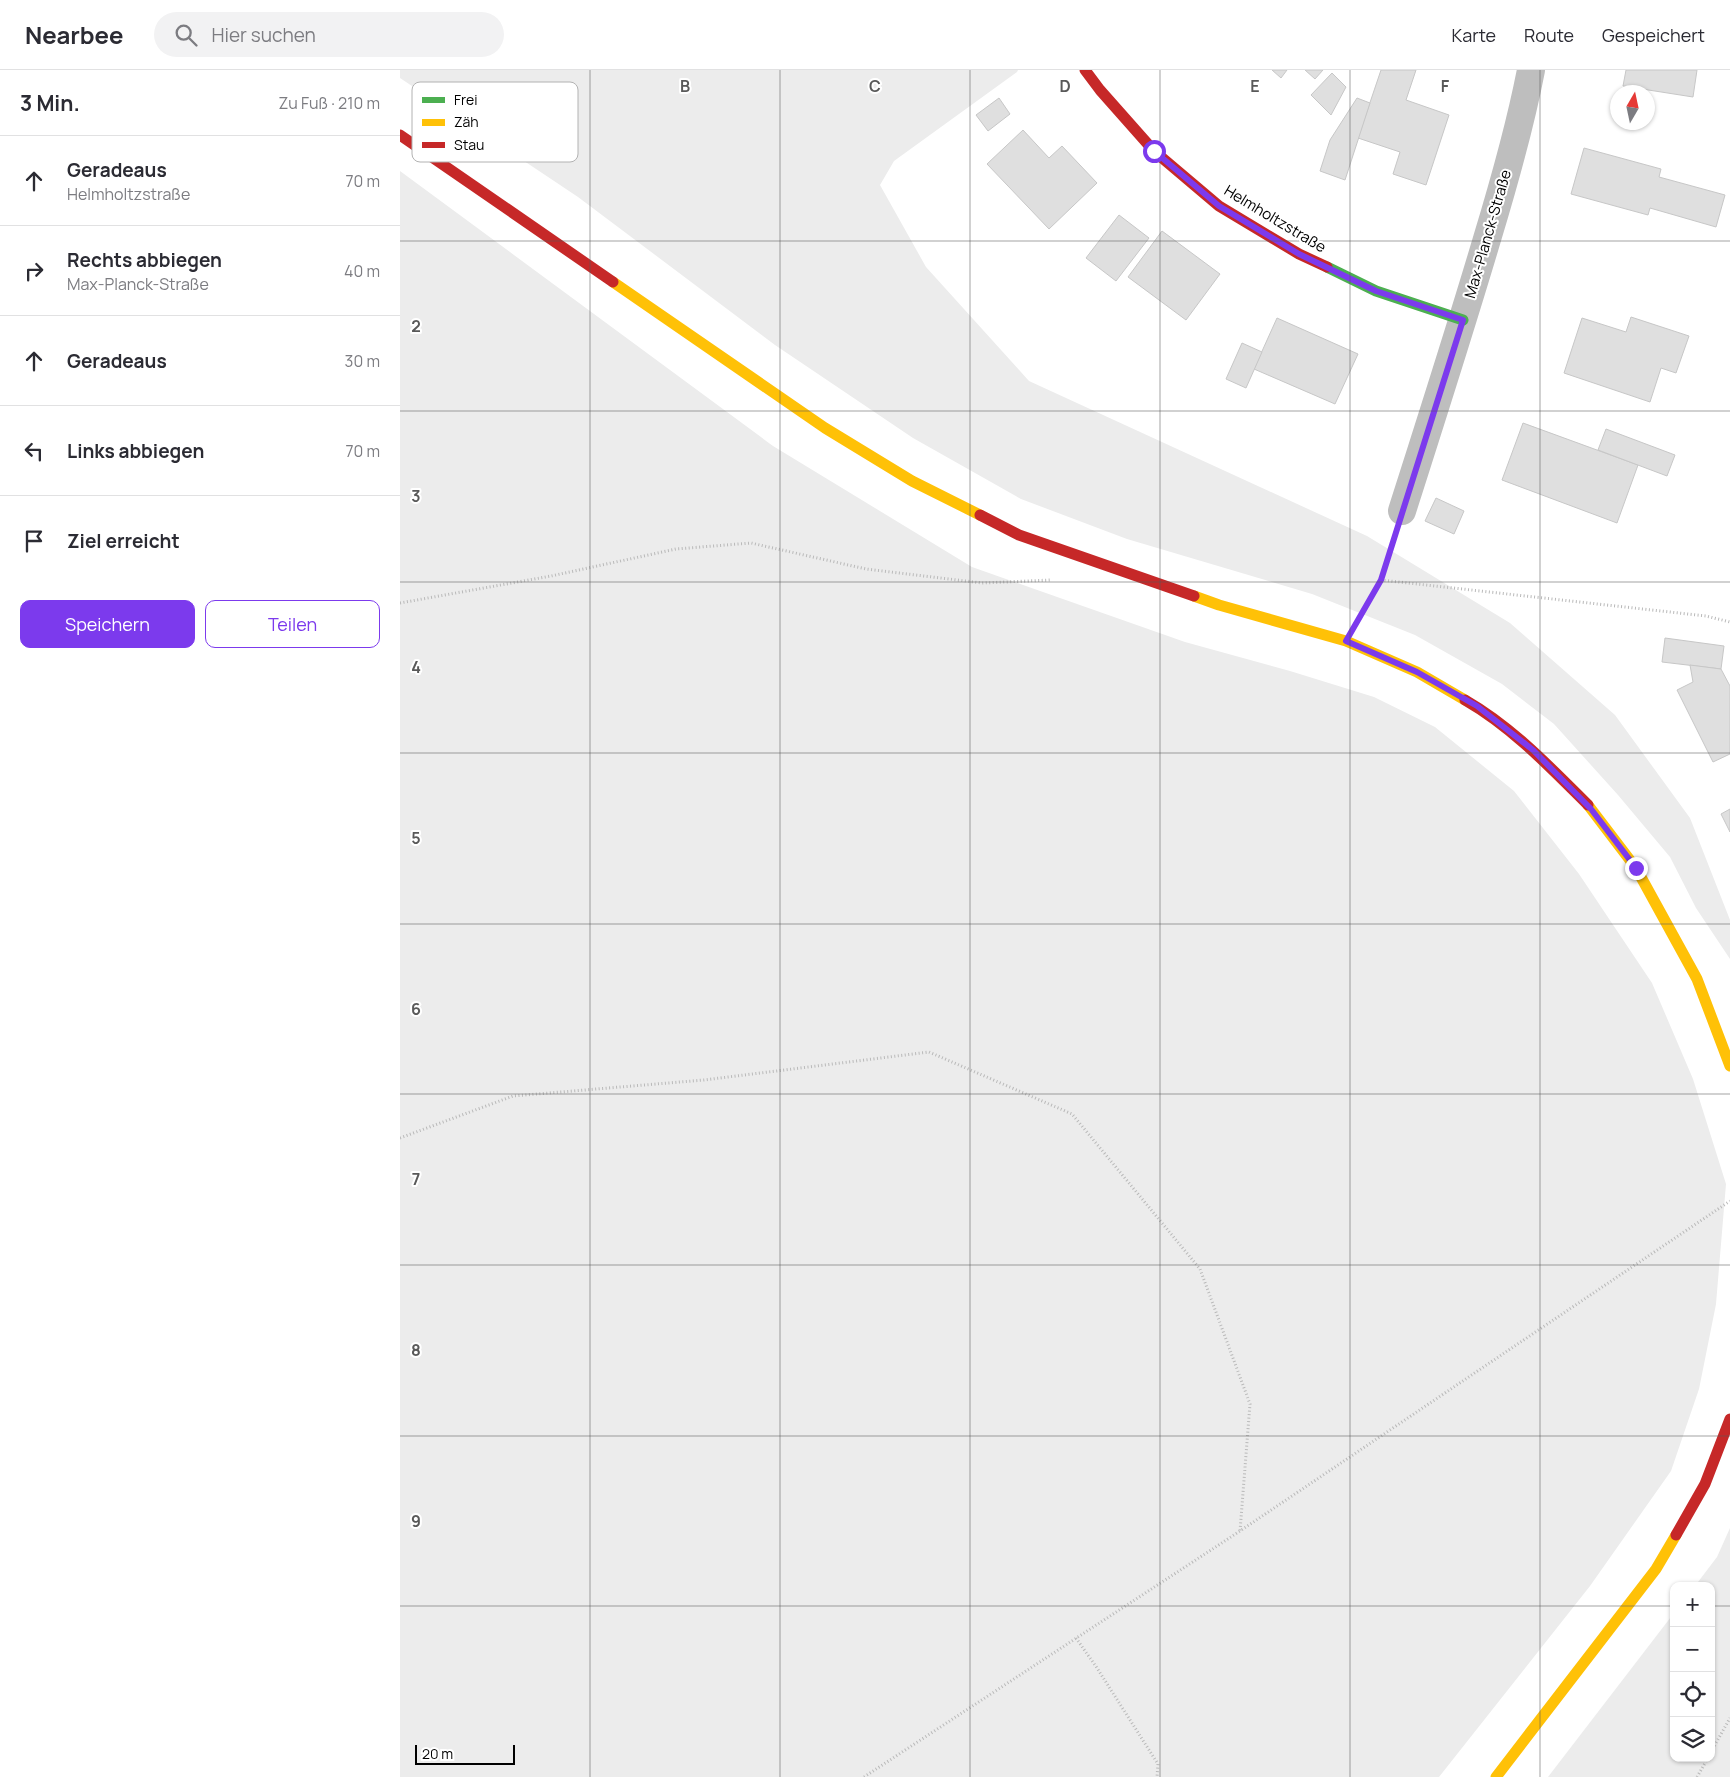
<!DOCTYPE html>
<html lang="de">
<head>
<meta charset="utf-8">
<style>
  :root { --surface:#fff; --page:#f2f2f3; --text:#2b2b33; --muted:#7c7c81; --line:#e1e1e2; --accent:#7c3aed }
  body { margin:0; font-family:Manrope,sans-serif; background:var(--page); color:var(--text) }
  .controls { position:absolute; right:15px; bottom:15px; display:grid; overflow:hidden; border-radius:10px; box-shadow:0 1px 4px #0004 }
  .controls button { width:45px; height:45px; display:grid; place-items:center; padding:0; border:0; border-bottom:1px solid var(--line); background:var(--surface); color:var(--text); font:25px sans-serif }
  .compass { position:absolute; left:1210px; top:15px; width:45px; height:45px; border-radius:50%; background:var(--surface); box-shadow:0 1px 4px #0004; rotate:9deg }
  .scale { position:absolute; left:15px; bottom:12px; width:100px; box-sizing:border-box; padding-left:5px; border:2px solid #000; border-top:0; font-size:14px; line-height:18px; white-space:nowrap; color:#000; -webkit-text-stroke:4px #fff; paint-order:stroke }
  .stop { position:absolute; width:15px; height:15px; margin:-11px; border:4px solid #7c3aed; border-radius:50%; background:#fff }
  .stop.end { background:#7c3aed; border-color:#fff; box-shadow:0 1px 5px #0008 }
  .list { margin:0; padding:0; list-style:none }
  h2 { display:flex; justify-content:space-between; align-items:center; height:65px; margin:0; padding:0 20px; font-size:21px }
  h2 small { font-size:16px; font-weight:400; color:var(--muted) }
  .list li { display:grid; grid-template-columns:32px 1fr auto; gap:15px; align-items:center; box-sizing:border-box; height:90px; padding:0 20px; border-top:1px solid var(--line) }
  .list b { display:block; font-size:19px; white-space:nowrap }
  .list p { margin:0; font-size:16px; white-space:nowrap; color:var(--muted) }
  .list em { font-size:16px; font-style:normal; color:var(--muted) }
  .actions { display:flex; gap:10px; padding:15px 20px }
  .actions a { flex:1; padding:11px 0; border:1px solid var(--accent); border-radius:10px; text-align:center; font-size:18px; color:var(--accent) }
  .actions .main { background:var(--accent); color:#fff }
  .icon { flex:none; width:28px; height:28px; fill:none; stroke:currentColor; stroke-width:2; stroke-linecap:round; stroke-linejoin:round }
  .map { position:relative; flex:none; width:1330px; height:1707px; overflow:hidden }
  header { display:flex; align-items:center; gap:30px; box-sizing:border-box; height:70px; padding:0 25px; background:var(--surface); border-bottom:1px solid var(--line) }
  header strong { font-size:24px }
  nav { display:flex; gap:28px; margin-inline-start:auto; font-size:18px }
  .search { width:350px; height:45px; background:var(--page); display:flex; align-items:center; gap:12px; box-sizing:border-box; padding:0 18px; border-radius:28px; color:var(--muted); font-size:19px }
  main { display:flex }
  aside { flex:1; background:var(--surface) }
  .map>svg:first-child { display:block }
</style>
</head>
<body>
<header>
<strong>Nearbee</strong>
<div class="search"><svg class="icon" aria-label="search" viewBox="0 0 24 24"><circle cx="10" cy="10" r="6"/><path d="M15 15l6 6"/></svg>Hier suchen</div>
<nav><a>Karte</a><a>Route</a><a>Gespeichert</a></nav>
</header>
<main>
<aside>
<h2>3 Min.<small>Zu Fuß · 210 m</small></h2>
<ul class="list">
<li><svg class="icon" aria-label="ahead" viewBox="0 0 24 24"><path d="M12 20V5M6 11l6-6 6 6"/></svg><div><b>Geradeaus</b><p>Helmholtzstraße</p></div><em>70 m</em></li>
<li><svg class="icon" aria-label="right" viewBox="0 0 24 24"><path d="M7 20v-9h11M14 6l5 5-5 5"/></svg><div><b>Rechts abbiegen</b><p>Max-Planck-Straße</p></div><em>40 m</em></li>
<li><svg class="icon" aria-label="ahead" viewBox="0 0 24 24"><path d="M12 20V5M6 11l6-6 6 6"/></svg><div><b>Geradeaus</b></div><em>30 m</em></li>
<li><svg class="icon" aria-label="left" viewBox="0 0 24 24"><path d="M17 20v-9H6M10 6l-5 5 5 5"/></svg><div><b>Links abbiegen</b></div><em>70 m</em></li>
<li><svg class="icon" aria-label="arrive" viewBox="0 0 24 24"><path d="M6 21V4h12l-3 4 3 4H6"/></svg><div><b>Ziel erreicht</b></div></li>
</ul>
<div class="actions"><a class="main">Speichern</a><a>Teilen</a></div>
</aside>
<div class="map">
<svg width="1330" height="1707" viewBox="0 0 1330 1707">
  <rect width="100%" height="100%" fill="#fff"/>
  <g fill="#ececec">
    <polygon points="0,0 618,0 617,2 494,91 480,115 526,197 629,311 967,466 1110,553 1215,645 1290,748 1330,850 1330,889 1296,838 1270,787 1218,725 1154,654 1102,614 1015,565 912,524 727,469 621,429 513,368 375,275 178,127 0,8"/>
    <polygon points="0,101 373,376 572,497 785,572 890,601 974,627 1035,657 1114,721 1179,804 1252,913 1293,1009 1326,1114 1316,1234 1299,1319 1271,1401 1190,1516 1039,1707 0,1707"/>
    <polygon points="1330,1458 1330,1707 1148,1707 1274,1543 1274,1688 1311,1688 1311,1516 1295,1516 1317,1487"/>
  </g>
  <g fill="#dfdfdf" stroke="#c7c7c7">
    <polygon points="872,0 887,0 881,8"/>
    <polygon points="905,0 923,0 915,9"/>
    <polygon points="981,0 1016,0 1006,30 1049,45 1026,115 993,104 1000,82 958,68"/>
    <polygon points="1226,0 1297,0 1293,27 1223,16"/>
    <polygon points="932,3 946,17 931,45 911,25"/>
    <polygon points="599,28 610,44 588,61 576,45"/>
    <polygon points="957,28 970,33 945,110 920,101 930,70"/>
    <polygon points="623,60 649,88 662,76 697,113 649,159 587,94"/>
    <polygon points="1184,78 1261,99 1259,107 1325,125 1316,157 1250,138 1248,145 1171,124"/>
    <polygon points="719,145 749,168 716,211 686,188"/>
    <polygon points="762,161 820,204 786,250 728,207"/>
    <polygon points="1231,247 1289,266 1276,303 1261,298 1250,332 1164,303 1182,248 1226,262"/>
    <polygon points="877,248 958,284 935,334 854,299"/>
    <polygon points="842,273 862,282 846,318 826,309"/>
    <polygon points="1123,353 1238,395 1217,453 1102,410"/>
    <polygon points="1206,359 1275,385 1267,406 1198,380"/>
    <polygon points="1036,428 1064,441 1054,464 1025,451"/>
    <polygon points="1265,568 1324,576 1321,599 1262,592"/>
    <polygon points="1290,595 1321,599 1330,616 1330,684 1313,692 1277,620 1293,612"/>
    <polygon points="1330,739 1330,762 1321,744"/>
  </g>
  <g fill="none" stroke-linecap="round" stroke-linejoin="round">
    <g stroke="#b9b9b9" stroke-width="3" stroke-dasharray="1 2.5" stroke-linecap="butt">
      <polyline points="981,510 1306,546 1330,552"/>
      <polyline points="0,533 151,506 276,479 351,473 466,499 582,513 651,510"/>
      <polyline points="961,545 981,510 993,470"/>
      <polyline points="0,1068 113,1026 304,1010 529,982 672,1044 800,1199 850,1334 840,1461"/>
      <polyline points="676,1568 697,1598 758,1694 757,1707"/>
      <polyline points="1311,1682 1330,1648"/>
      <polyline points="464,1707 840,1461 1330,1131"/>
      <polyline points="1297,1707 1308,1688"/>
    </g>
    <path stroke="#bebebe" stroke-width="28" d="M 1002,441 C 1031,350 1060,260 1087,169 C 1104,113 1120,57 1131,0"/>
    <polyline stroke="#4caf50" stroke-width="11" points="927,197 976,221 1063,250"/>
    <g stroke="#ffc107" stroke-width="11">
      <polyline points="213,212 425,358 512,411 580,445"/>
      <polyline points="794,526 819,535 946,571 1017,602 1065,630"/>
      <polyline points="1188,735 1236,798 1297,909 1330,996"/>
      <polyline points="1096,1707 1256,1499 1276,1465"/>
    </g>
    <g stroke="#c62828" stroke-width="11">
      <polyline points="685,0 700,20 754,81 819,136 899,184 927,197"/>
      <polyline points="0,65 213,212"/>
      <polyline points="580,445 619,465 794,526"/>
      <path d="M 1065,630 C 1112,657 1150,697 1188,735"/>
      <polyline points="1276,1465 1305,1414 1330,1349"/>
    </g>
  </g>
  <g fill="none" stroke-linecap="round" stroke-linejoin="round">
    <polyline stroke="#7c3aed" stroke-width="6" points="754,81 819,136 899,184 976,221 1063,250 981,510 946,571 1017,602 1077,636 1133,680 1191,739 1236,798"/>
  </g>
  <path fill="none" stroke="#595959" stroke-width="1" stroke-opacity="0.55" d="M 190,0 L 190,1707M 380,0 L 380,1707M 570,0 L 570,1707M 760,0 L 760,1707M 950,0 L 950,1707M 1140,0 L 1140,1707M 0,171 L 1330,171M 0,341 L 1330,341M 0,512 L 1330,512M 0,683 L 1330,683M 0,854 L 1330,854M 0,1024 L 1330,1024M 0,1195 L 1330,1195M 0,1366 L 1330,1366M 0,1536 L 1274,1536M 1311,1536 L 1330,1536"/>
  <g text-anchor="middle" stroke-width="4" stroke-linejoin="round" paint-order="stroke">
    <g font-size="15" fill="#000" stroke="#fff">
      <text transform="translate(875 149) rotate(31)" y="5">Helmholtzstraße</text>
      <text transform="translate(1088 164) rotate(-74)" y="5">Max-Planck-Straße</text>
    </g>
  </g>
  <rect x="12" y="12" width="166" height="80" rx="8" fill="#fff" stroke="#b2b2b2" stroke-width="1"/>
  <rect x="22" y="27" width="23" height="6" fill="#4caf50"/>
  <rect x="22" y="49" width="23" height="7" fill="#ffc107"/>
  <rect x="22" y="72" width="23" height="6" fill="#c62828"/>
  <g font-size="14" fill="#000">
    <text x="54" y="35">Frei</text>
    <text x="54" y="57">Zäh</text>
    <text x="54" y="80">Stau</text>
  </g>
  <g font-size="16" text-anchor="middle" font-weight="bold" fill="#595959" stroke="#fff" stroke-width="4" stroke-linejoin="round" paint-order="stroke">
    <text x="285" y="22">B</text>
    <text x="475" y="22">C</text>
    <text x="665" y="22">D</text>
    <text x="855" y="22">E</text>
    <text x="1045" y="22">F</text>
    <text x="16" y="262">2</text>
    <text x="16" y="432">3</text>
    <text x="16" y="603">4</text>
    <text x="16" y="774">5</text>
    <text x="16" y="945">6</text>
    <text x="16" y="1115">7</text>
    <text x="16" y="1286">8</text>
    <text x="16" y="1457">9</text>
  </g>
</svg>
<div class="controls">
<button>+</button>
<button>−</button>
<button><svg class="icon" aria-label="locate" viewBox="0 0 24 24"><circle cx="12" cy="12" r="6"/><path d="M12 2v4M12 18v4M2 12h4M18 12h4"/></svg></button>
<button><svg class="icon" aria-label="layers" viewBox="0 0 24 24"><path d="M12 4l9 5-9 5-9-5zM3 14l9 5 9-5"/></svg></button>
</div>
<svg class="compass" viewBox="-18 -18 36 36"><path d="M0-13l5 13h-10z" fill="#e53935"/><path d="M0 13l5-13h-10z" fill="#7c7c81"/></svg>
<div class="scale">20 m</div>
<div class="stop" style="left:754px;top:81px"></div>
<div class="stop end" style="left:1236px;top:798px"></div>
</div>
</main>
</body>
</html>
